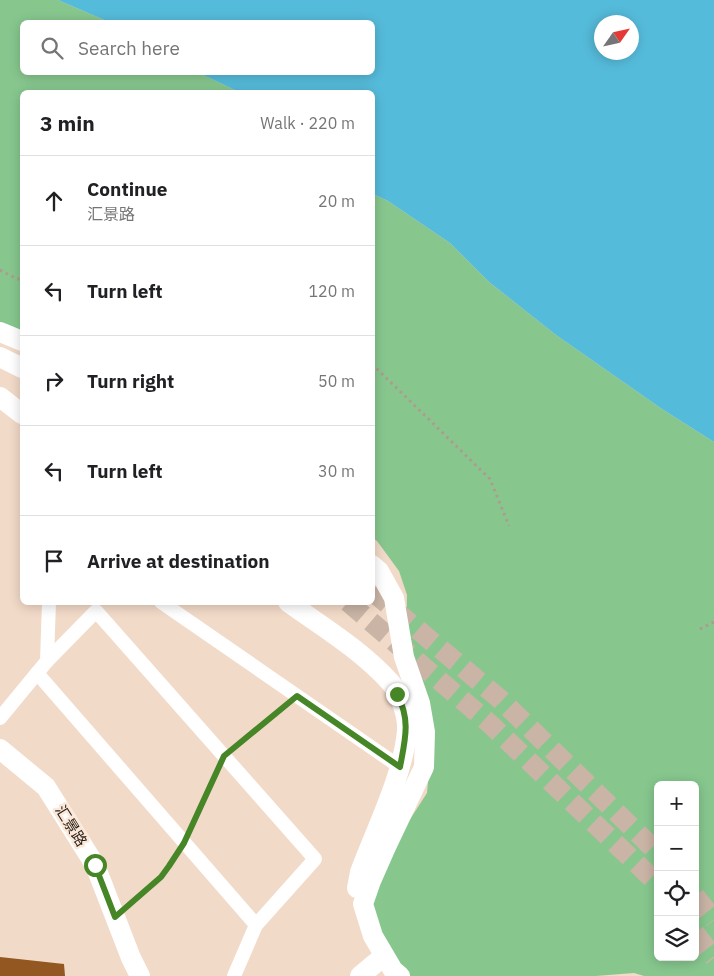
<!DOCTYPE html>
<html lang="en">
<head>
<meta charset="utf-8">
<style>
  :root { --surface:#fff; --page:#f2f2f2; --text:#202124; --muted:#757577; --line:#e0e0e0 }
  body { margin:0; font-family:"IBM Plex Sans","Noto Sans SC",sans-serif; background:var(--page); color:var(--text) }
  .controls { position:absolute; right:15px; bottom:15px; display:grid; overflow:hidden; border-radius:8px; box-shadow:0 2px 12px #0003 }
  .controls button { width:45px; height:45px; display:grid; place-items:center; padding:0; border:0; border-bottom:1px solid var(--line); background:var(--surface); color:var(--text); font:25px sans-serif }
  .compass { position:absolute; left:594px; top:15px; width:45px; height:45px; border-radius:50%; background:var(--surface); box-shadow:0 2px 12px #0003; rotate:56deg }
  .stop { position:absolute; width:15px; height:15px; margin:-11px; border:4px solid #468627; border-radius:50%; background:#fff }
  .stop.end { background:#468627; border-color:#fff; box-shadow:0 1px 5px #0008 }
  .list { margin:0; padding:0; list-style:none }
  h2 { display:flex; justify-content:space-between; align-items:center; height:65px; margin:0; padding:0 20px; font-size:21px }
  h2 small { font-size:16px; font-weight:400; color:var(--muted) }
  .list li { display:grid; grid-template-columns:32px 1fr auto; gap:15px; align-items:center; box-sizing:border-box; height:90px; padding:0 20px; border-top:1px solid var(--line) }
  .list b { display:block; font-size:19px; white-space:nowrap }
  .list p { margin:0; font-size:16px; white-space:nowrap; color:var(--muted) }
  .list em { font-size:16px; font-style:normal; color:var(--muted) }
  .icon { flex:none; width:28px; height:28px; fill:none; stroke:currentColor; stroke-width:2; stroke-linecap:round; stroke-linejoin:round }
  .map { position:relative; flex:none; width:714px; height:976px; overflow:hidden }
  .search { position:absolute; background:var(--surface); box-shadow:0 2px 12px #0003; left:20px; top:20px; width:355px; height:55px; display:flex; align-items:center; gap:12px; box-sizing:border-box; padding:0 18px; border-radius:8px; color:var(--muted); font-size:19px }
  .panel { position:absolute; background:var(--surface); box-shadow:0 2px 12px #0003; left:20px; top:90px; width:355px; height:515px; border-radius:8px }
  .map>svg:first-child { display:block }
</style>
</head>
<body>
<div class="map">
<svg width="714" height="976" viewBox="0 0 714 976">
  <rect width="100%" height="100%" fill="#f2dac8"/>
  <g fill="#87c78e" fill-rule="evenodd">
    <polygon points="0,0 58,0 109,22 22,22 22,72 199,73 239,92 22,92 22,341 0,330"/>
    <path d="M 373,194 L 388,201 L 450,243 L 489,282 L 556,335 L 662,409 L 714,442 L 714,976 L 644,976 L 634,973 L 596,976 L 407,976 L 380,940 L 371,894 L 385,858 L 427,793 L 430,760 L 406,639 L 407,595 L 399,571 L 377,541 L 373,538 ZM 658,785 L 695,785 L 695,957 L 658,957 Z"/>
  </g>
  <path fill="#55bbda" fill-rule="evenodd" d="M 58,0 L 714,0 L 714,442 L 662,409 L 556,335 L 489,282 L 450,243 L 388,201 L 373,194 L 372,92 L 239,92 L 199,73 L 372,72 L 372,22 L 109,22 ZM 602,22 L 632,22 L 632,52 L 602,52 Z"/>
  <polygon fill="#935721" points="0,957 64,964 65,976 0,976"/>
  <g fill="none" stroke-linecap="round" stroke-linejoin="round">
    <g stroke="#c9b4a5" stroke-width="20" stroke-dasharray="20 10" stroke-linecap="butt">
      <polyline points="372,591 501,700 658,853"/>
      <polyline points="348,602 489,723 658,884"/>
      <polyline points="695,896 714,920"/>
      <polyline points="695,933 714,958"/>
    </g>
    <g stroke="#ae9b8d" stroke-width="3" stroke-dasharray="2.5 4" stroke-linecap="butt">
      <polyline points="0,270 17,279 22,279"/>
      <polyline points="372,364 490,479 509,526"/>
      <polyline points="700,629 714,622"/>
      <polyline points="236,747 287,704"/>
      <polyline points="191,829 217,771"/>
      <polyline points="128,906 161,877 177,854"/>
    </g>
    <g stroke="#fff" stroke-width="14">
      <polyline points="161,602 400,767"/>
      <polyline points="37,673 256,925 315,859 96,611 47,661"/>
      <polyline points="0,718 47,661 49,602"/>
      <polyline points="234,976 256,925"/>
    </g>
    <g stroke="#fff" stroke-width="20">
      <polyline points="0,332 22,341"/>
      <polyline points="0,357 22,368"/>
      <polyline points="0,397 22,414"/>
      <polyline points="372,565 379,571 394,598 404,657 420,703 425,732 424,767 386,847 371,881 363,904 373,936 393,970 400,976"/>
      <path d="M 288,602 C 323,627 361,650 390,682 C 400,693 408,716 407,731 C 403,776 376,829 360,872 L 357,888"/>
      <polyline points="0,749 46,787 95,865 131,958 140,976"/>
      <polyline points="360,976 384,956"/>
    </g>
  </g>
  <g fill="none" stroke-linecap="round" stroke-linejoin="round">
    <path stroke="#468627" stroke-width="6" d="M 95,865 L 115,917 L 161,877 L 169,866 L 184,843 L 224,756 L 297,696 L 400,767 C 405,740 411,720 397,694"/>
  </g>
  <g text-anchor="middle" stroke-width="5" stroke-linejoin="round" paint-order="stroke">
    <g font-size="15" fill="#261d17" stroke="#fce8d9">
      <text transform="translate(71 826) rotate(58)" y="5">汇景路</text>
    </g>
  </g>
</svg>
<div class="controls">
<button>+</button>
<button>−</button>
<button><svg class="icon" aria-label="locate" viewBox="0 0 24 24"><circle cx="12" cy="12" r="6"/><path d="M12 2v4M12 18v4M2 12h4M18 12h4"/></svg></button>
<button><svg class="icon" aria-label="layers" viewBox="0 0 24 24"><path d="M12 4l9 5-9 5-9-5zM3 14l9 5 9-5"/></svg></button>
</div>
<svg class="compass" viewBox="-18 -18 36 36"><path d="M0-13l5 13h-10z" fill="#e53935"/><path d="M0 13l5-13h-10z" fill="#757577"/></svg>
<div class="stop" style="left:95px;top:865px"></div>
<div class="stop end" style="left:397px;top:694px"></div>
<div class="search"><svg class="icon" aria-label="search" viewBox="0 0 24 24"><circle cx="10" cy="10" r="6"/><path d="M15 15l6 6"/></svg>Search here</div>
<section class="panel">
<h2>3 min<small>Walk · 220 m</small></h2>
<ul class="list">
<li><svg class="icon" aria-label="ahead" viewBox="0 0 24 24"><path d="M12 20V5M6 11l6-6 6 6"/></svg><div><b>Continue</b><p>汇景路</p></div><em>20 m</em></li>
<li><svg class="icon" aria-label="left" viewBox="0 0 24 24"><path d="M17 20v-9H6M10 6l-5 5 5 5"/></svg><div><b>Turn left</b></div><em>120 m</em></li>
<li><svg class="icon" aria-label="right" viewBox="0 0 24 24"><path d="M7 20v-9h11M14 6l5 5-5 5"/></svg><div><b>Turn right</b></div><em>50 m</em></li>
<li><svg class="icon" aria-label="left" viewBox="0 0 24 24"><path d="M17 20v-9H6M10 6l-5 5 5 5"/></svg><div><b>Turn left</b></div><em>30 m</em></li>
<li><svg class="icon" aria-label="arrive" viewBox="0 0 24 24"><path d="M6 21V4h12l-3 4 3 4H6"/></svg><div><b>Arrive at destination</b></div></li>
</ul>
</section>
</div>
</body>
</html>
